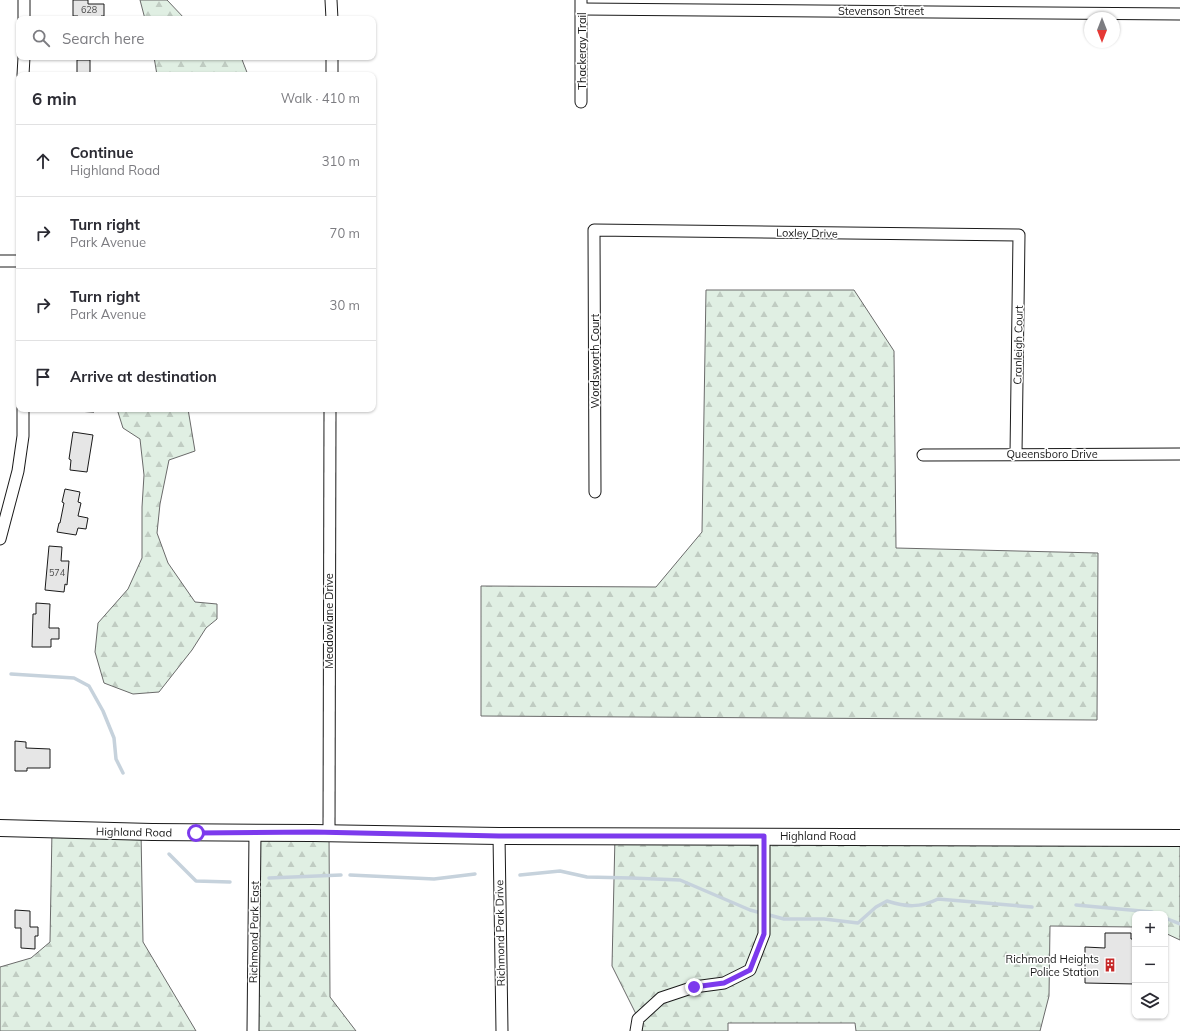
<!DOCTYPE html>
<html lang="en">
<head>
<meta charset="utf-8">
<style>
  :root { --surface:#fff; --page:#f2f2f3; --text:#2b2b33; --muted:#7c7c81; --line:#e1e1e2 }
  body { margin:0; font-family:Mulish,sans-serif; background:var(--page); color:var(--text) }
  .controls { position:absolute; right:12px; bottom:12px; display:grid; overflow:hidden; border-radius:8px; box-shadow:0 1px 3px #0004 }
  .controls button { width:36px; height:36px; display:grid; place-items:center; padding:0; border:0; border-bottom:1px solid var(--line); background:var(--surface); color:var(--text); font:20px sans-serif }
  .compass { position:absolute; left:1084px; top:12px; width:36px; height:36px; border-radius:50%; background:var(--surface); box-shadow:0 1px 3px #0004; rotate:180deg }
  .stop { position:absolute; width:12px; height:12px; margin:-9px; border:3px solid #7c3aed; border-radius:50%; background:#fff }
  .stop.end { background:#7c3aed; border-color:#fff; box-shadow:0 1px 4px #0008 }
  .list { margin:0; padding:0; list-style:none }
  h2 { display:flex; justify-content:space-between; align-items:center; height:52px; margin:0; padding:0 16px; font-size:17px }
  h2 small { font-size:13px; font-weight:400; color:var(--muted) }
  .list li { display:grid; grid-template-columns:26px 1fr auto; gap:12px; align-items:center; box-sizing:border-box; height:72px; padding:0 16px; border-top:1px solid var(--line) }
  .list b { display:block; font-size:15px; white-space:nowrap }
  .list p { margin:0; font-size:13px; white-space:nowrap; color:var(--muted) }
  .list em { font-size:13px; font-style:normal; color:var(--muted) }
  .icon { flex:none; width:22px; height:22px; fill:none; stroke:currentColor; stroke-width:2; stroke-linecap:round; stroke-linejoin:round }
  .map { position:relative; flex:none; width:1180px; height:1031px; overflow:hidden }
  .search { position:absolute; background:var(--surface); box-shadow:0 1px 3px #0004; left:16px; top:16px; width:360px; height:44px; display:flex; align-items:center; gap:10px; box-sizing:border-box; padding:0 14px; border-radius:8px; color:var(--muted); font-size:15px }
  .panel { position:absolute; background:var(--surface); box-shadow:0 1px 3px #0004; left:16px; top:72px; width:360px; height:340px; border-radius:8px }
  .map>svg:first-child { display:block }
</style>
</head>
<body>
<div class="map">
<svg width="1180" height="1031" viewBox="0 0 1180 1031">
  <defs>
    <pattern id="forest-firs" width="22" height="20" patternUnits="userSpaceOnUse"><rect width="22" height="20" fill="#e0efe3"/><path d="M5 1l3.5 6h-7zM16 11l3.5 6h-7z" fill="#c0ccc2"/></pattern>
  </defs>
  <rect width="100%" height="100%" fill="#fff"/>
  <g fill="url(#forest-firs)" stroke="#6a6a6a">
    <polygon points="140,0 167,0 185,19 145,19"/>
    <polygon points="154,57 241,57 248,75 157,75"/>
    <polygon points="706,290 854,290 894,351 896,548 1098,553 1097,720 481,716 481,586 656,587 702,532"/>
    <polygon points="117,409 188,409 195,451 169,460 160,504 157,533 168,563 195,602 217,604 217,619 206,628 192,650 159,692 133,694 104,683 95,652 98,623 128,589 142,558 142,507 144,475 140,439 123,428"/>
    <polygon points="52,830 141,832 143,942 196,1031 0,1031 0,967 31,958 50,942"/>
    <polygon points="255,833 329,833 330,997 356,1031 253,1031"/>
    <polygon points="615,836 1180,838 1180,940 1165,933 1165,914 1135,914 1135,927 1050,926 1049,996 1040,1031 856,1031 855,1023 728,1023 728,1031 636,1031 638,1018 612,966"/>
  </g>
  <g fill="none" stroke-linecap="round" stroke-linejoin="round">
    <g stroke="#c6d2dc" stroke-width="3.5">
      <polyline points="11,674 74,678 89,686 103,711 114,738 116,759 123,773"/>
      <polyline points="169,854 196,881 230,882"/>
      <polyline points="350,875 434,879 475,874"/>
      <path d="M 520,875 L 560,871 L 587,877 L 631,878 L 680,880 L 750,910 L 784,919 L 824,919 L 858,923 L 876,907 L 887,901 C 906,907 920,908 938,899 L 1032,907"/>
      <polyline points="269,878 341,875"/>
      <polyline points="1076,905 1152,912 1156,914"/>
      <polyline points="1165,918 1180,924"/>
    </g>
  </g>
  <g fill="#e6e6e6" stroke="#1a1a1a">
    <polygon points="73,0 88,0 88,4 104,4 104,16 101,16 101,19 78,19 78,16 73,16"/>
    <rect x="77" y="60" width="13" height="15"/>
    <polygon points="75,409 94,409 94,412 75,411"/>
    <polygon points="73,432 93,435 87,472 70,470 71,460 69,459"/>
    <polygon points="65,489 80,492 78,502 81,503 78,516 88,518 86,529 78,528 76,535 57,532 59,523 60,523 64,503 62,502"/>
    <polygon points="49,546 62,547 61,561 69,561 67,585 65,584 64,592 45,590"/>
    <polygon points="36,603 50,604 49,628 59,628 59,639 51,639 51,647 32,647 33,614 36,614"/>
    <polygon points="15,741 26,742 26,748 50,749 50,768 27,768 27,771 15,771"/>
    <polygon points="15,910 30,911 30,927 38,927 38,936 35,936 35,949 21,948 21,928 15,928"/>
    <polygon points="1105,933 1131,933 1131,939 1135,939 1135,984 1085,983 1085,947 1105,948"/>
  </g>
  <g fill="none" stroke-linecap="round" stroke-linejoin="round">
    <g stroke="#1a1a1a" stroke-width="13">
      <g id="street">
        <polyline points="331,0 332,19"/>
        <polyline points="581,0 581,102"/>
        <polyline points="582,9 1180,14"/>
        <polyline points="24,19 24,0"/>
        <polyline points="23,75 24,57"/>
        <polyline points="332,75 332,57"/>
        <polyline points="0,261 19,261"/>
        <polyline points="923,455 1180,454"/>
        <polyline points="595,492 594,230 1019,235 1016,454"/>
        <polyline points="0,539 18,471 23,436 23,409"/>
        <polyline points="329,833 330,409"/>
        <polyline points="499,836 502,1031"/>
        <polyline points="253,1031 255,833"/>
        <polyline points="636,1031 638,1019 661,998 694,987 724,983 750,970 764,934 764,836"/>
      </g>
    </g>
    <g stroke="#1a1a1a" stroke-width="18">
      <polyline id="secondary" points="0,828 152,832 313,833 499,836 1180,838"/>
    </g>
    <use href="#street" stroke="#fff" stroke-width="11"/>
    <use href="#secondary" stroke="#fff" stroke-width="16"/>
  </g>
  <g fill="none" stroke-linecap="round" stroke-linejoin="round">
    <polyline stroke="#7c3aed" stroke-width="5" points="196,833 313,832 499,836 764,836 764,934 750,970 724,983 694,987"/>
  </g>
  <defs>
    <g id="building-bare" transform="scale(1.08)"><path d="M-4-6H4V6H1V3H-1V6H-4ZM-2.5-4.3h1.7v1.8h-1.7ZM.8-4.3h1.7v1.8H.8ZM-2.5-1h1.7V.8h-1.7ZM.8-1h1.7V.8H.8Z" fill="#c62828" stroke="#fff" stroke-width="2.5" paint-order="stroke"/></g>
  </defs>
  <g fill-rule="evenodd">
    <use href="#building-bare" x="1110" y="965"/>
  </g>
  <g text-anchor="middle" stroke-width="3" stroke-linejoin="round" paint-order="stroke">
    <g font-size="9" fill="#4d4d4d">
      <text x="89" y="13">628</text>
      <text x="57" y="576">574</text>
    </g>
    <g font-size="11" fill="#1a1a1a" stroke="#fff">
      <text x="881" y="15">Stevenson Street</text>
      <text transform="translate(582 51) rotate(-90)" y="4">Thackeray Trail</text>
      <text transform="translate(807 233) rotate(1)" y="4">Loxley Drive</text>
      <text transform="translate(1018 345) rotate(-89)" y="4">Cranleigh Court</text>
      <text transform="translate(595 361) rotate(-90)" y="4">Wordsworth Court</text>
      <text x="1052" y="458">Queensboro Drive</text>
      <text transform="translate(329 621) rotate(-90)" y="4">Meadowlane Drive</text>
      <text transform="translate(134 832) rotate(1)" y="4">Highland Road</text>
      <text x="818" y="840">Highland Road</text>
      <text transform="translate(254 932) rotate(-89)" y="4">Richmond Park East</text>
      <text transform="translate(500 933) rotate(-91)" y="4">Richmond Park Drive</text>
    </g>
    <g font-size="11" fill="#1a1a1a" stroke="#fff" text-anchor="end">
      <text x="1099" y="963">Richmond Heights<tspan x="1099" dy="13">Police Station</tspan></text>
    </g>
  </g>
</svg>
<div class="controls">
<button>+</button>
<button>−</button>
<button><svg class="icon" aria-label="layers" viewBox="0 0 24 24"><path d="M12 4l9 5-9 5-9-5zM3 14l9 5 9-5"/></svg></button>
</div>
<svg class="compass" viewBox="-18 -18 36 36"><path d="M0-13l5 13h-10z" fill="#e53935"/><path d="M0 13l5-13h-10z" fill="#7c7c81"/></svg>
<div class="stop" style="left:196px;top:833px"></div>
<div class="stop end" style="left:694px;top:987px"></div>
<div class="search"><svg class="icon" aria-label="search" viewBox="0 0 24 24"><circle cx="10" cy="10" r="6"/><path d="M15 15l6 6"/></svg>Search here</div>
<section class="panel">
<h2>6 min<small>Walk · 410 m</small></h2>
<ul class="list">
<li><svg class="icon" aria-label="ahead" viewBox="0 0 24 24"><path d="M12 20V5M6 11l6-6 6 6"/></svg><div><b>Continue</b><p>Highland Road</p></div><em>310 m</em></li>
<li><svg class="icon" aria-label="right" viewBox="0 0 24 24"><path d="M7 20v-9h11M14 6l5 5-5 5"/></svg><div><b>Turn right</b><p>Park Avenue</p></div><em>70 m</em></li>
<li><svg class="icon" aria-label="right" viewBox="0 0 24 24"><path d="M7 20v-9h11M14 6l5 5-5 5"/></svg><div><b>Turn right</b><p>Park Avenue</p></div><em>30 m</em></li>
<li><svg class="icon" aria-label="arrive" viewBox="0 0 24 24"><path d="M6 21V4h12l-3 4 3 4H6"/></svg><div><b>Arrive at destination</b></div></li>
</ul>
</section>
</div>
</body>
</html>
